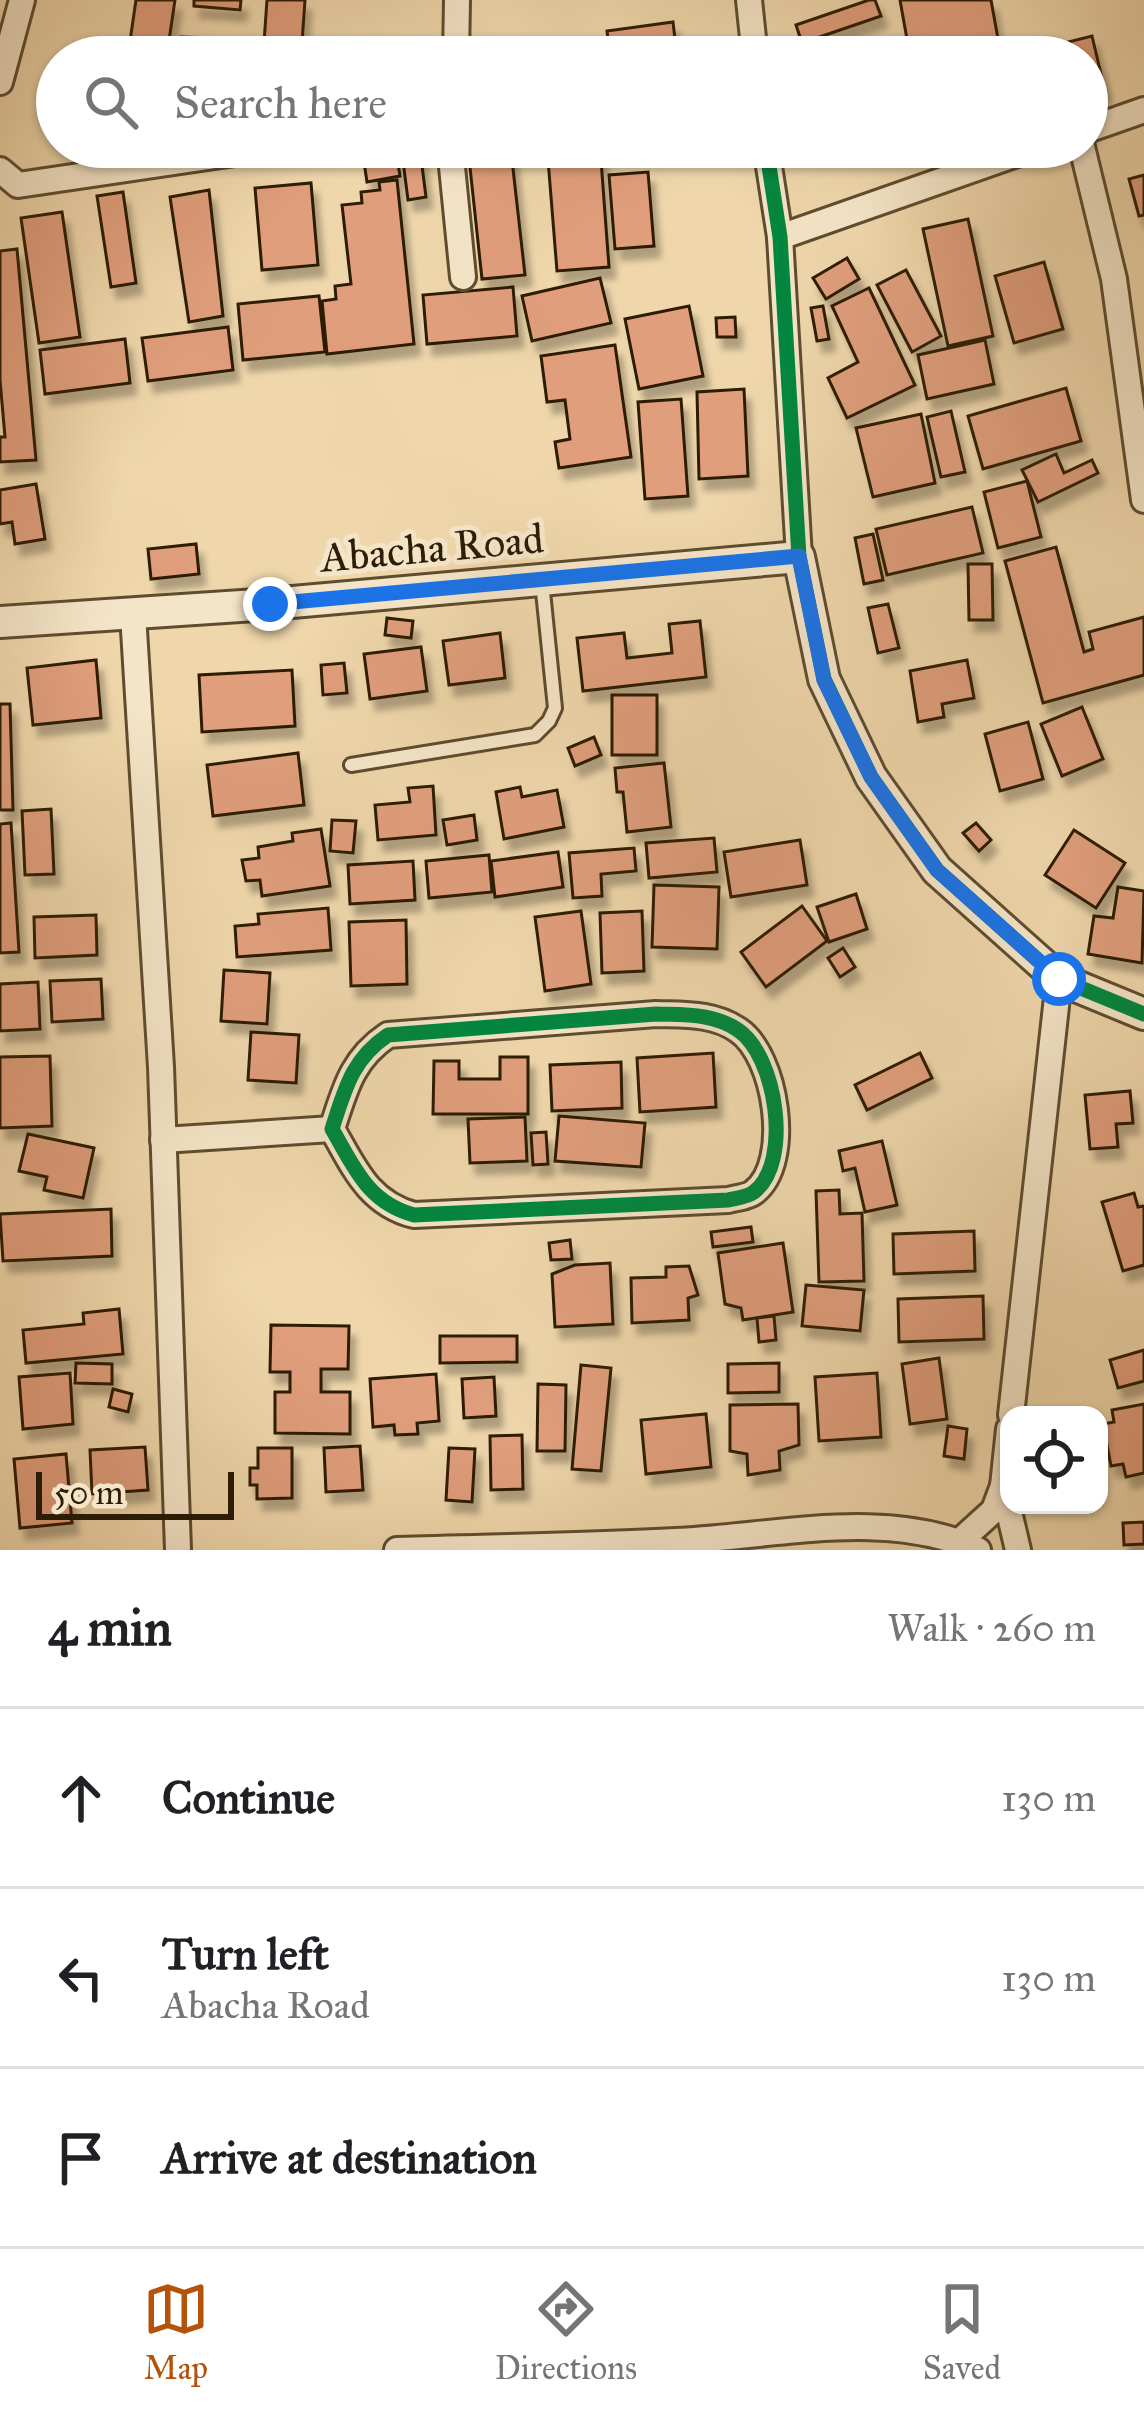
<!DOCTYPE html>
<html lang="en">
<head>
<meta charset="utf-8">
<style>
  :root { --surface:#fff; --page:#f6f6f6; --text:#202124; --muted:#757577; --line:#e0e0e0; --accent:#b45309 }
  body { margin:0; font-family:"IM FELL Great Primer",serif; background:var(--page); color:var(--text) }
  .controls { position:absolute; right:36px; bottom:36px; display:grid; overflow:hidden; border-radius:24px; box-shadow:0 3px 9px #0004 }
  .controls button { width:108px; height:108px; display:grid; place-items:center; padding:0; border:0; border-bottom:3px solid var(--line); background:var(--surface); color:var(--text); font:60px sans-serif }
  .scale { position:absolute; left:36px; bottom:30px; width:198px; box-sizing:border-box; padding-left:12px; border:6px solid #2d1d06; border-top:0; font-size:33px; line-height:42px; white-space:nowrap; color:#2d1d06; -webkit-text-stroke:9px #f5e5c8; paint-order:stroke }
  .stop { position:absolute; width:36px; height:36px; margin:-27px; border:9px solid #1a73e8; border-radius:50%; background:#fff }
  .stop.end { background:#1a73e8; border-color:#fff; box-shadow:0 3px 12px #0008 }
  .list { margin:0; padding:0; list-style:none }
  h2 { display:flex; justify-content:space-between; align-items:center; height:156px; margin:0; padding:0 48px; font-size:51px }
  h2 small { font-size:39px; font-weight:400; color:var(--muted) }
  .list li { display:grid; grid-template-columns:78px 1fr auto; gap:36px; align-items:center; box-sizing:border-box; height:180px; padding:0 48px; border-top:3px solid var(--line) }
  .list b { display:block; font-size:45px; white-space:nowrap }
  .list p { margin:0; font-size:39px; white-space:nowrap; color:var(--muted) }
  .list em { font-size:39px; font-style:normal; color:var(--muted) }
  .icon { flex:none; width:66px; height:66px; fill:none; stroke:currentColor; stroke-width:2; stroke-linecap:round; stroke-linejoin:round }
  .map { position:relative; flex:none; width:1144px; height:1550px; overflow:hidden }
  .search { position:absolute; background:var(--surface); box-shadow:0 3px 9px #0004; left:36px; right:36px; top:36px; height:132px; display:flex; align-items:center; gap:30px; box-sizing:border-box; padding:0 42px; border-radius:66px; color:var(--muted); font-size:45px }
  .sheet { height:696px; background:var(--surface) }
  nav { display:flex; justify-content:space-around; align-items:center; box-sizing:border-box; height:168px; border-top:3px solid var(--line); background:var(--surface); font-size:33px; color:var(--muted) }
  nav a { display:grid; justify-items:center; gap:6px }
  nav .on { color:var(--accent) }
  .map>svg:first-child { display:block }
</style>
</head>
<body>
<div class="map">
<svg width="1144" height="1550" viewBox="0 0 1144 1550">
  <defs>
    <filter id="shadow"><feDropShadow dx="6" dy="11" stdDeviation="3" flood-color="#0004"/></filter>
  </defs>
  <rect width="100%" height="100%" fill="#efd7ab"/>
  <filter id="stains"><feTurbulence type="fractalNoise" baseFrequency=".00167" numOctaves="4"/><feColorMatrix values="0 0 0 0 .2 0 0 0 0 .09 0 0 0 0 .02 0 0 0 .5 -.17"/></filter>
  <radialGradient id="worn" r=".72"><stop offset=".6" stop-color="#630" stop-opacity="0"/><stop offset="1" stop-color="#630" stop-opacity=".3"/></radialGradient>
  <g fill="#e09e7b" stroke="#2d1d06" stroke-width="3" filter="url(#shadow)">
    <polygon points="136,0 175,0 167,54 129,48"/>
    <polygon points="194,0 241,0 240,10 194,6"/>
    <polygon points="267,0 305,0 301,57 263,57"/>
    <polygon points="869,0 875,0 881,16 802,43 796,25"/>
    <polygon points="900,0 991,0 998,39 910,56"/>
    <polygon points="673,22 676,48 610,57 607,31"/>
    <polygon points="1092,36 1105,91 1087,95 1087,57 1067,57 1064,43"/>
    <polygon points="181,37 216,38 215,57 181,57"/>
    <polygon points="547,147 600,147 609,267 557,271"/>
    <polygon points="420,150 426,197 408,200 402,153"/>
    <polygon points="511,151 525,275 482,279 469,158"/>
    <polygon points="397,157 400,176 367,182 364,162"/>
    <polygon points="648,172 654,246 615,249 609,175"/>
    <polygon points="1144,175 1144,215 1139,216 1129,179"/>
    <polygon points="397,180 414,344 327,354 322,301 336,299 335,286 351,284 342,205 362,203 361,192 380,190 379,182"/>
    <polygon points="311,183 318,265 262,270 255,188"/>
    <polygon points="209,190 223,316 189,322 170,197"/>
    <polygon points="123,192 136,283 111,287 97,196"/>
    <polygon points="62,212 80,337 39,343 21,218"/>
    <polygon points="968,219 993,336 948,346 923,229"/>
    <polygon points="17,249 36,460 0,462 0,437 5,437 0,380 0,251"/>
    <polygon points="847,258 859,279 826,299 813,278"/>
    <polygon points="1044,262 1063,329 1014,343 995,276"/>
    <polygon points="906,270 941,336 912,352 877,285"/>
    <polygon points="600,278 611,323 532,341 522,296"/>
    <polygon points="513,287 517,336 427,344 423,295"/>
    <polygon points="869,288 915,385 847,418 828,378 858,362 832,306"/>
    <polygon points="319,296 325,352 243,360 238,304"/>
    <polygon points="689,306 703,376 639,389 625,319"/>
    <polygon points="823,306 829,339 817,341 811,308"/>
    <polygon points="735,317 736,337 717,337 716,318"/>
    <polygon points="228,327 233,370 148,381 142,338"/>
    <polygon points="125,339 130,383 45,394 40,350"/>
    <polygon points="985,340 994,384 927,399 918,355"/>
    <polygon points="615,345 631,457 559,468 555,442 570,439 565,400 547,402 541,356"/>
    <polygon points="1066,388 1081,441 983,469 968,416"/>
    <polygon points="744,389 748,476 699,479 697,392"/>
    <polygon points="681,399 688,496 645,499 638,402"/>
    <polygon points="951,411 965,472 941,477 927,417"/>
    <polygon points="921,414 935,483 873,497 856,428"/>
    <polygon points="1056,454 1064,473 1092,460 1098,473 1038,502 1022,470"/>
    <polygon points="1027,481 1041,537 998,548 984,492"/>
    <polygon points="36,484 45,539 15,544 12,522 0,524 0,490"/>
    <polygon points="972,507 983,553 887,575 876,529"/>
    <polygon points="873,534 883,580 864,584 855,538"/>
    <polygon points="196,544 199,574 151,579 148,549"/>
    <polygon points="1056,547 1084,652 1093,649 1089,632 1144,617 1144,675 1043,703 1005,561"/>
    <polygon points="968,564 992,564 993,620 969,620"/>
    <polygon points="888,604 899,648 878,653 868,608"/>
    <polygon points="387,618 413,621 411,638 385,635"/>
    <polygon points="700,621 706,677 583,691 577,638 624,633 627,658 672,653 669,624"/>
    <polygon points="500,633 505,678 449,685 443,641"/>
    <polygon points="421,647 427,691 370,699 364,654"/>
    <polygon points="96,660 101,718 33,725 27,668"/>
    <polygon points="967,660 974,698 942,704 944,717 918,722 910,671"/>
    <polygon points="344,663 347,693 323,695 321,665"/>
    <polygon points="292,670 295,726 202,732 199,675"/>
    <rect x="612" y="695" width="45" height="60"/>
    <polygon points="0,704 10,704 13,810 0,810"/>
    <polygon points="1082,707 1103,759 1062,776 1041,724"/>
    <polygon points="1028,722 1043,779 1000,791 985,734"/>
    <polygon points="594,737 601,755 575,766 568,748"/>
    <polygon points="298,753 304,805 213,816 207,765"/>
    <polygon points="664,763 671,827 627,832 623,792 617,792 615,768"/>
    <polygon points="433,786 436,835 378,840 375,805 410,802 408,788"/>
    <polygon points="520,787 522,797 557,790 564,827 504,839 496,792"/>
    <polygon points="51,809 54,874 25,875 22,811"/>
    <polygon points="474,815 477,840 447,845 443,820"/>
    <polygon points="332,820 356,821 353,853 330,851"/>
    <polygon points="11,823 19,952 0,953 0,824"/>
    <polygon points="976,823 991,840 979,851 963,833"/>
    <polygon points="321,829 330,886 262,896 260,880 246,881 242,860 259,858 258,847 293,841 292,833"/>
    <polygon points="1074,830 1125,863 1096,908 1045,875"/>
    <polygon points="714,838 717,872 649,878 646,843"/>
    <polygon points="800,840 807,885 731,897 724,852"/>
    <polygon points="634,848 636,871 601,874 602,896 573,898 569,853"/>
    <polygon points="558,852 563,887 495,897 491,861"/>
    <polygon points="489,855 492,892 429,898 426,861"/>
    <polygon points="413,861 415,900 350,904 348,865"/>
    <polygon points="654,885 719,887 717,949 652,947"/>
    <polygon points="1118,887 1144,891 1142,963 1088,954 1094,916 1113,918"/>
    <polygon points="856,894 867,929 829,942 817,907"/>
    <polygon points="802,906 827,941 766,987 741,952"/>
    <polygon points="328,908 331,950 237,957 235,926 259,924 258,914"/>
    <polygon points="581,911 591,984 545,991 535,917"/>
    <polygon points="642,911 644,971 602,973 600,913"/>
    <polygon points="96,915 97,955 35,958 34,917"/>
    <polygon points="406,920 407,984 351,986 349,922"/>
    <polygon points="843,948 855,967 840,977 828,958"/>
    <polygon points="224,970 270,973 267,1024 221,1021"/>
    <polygon points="101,979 103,1019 52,1022 50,981"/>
    <polygon points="38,982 40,1029 0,1031 0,984"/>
    <polygon points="251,1032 299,1035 296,1083 248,1080"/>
    <polygon points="713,1053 716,1107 640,1112 637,1058"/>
    <polygon points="920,1053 932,1078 867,1110 855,1085"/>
    <polygon points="50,1056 52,1126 0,1128 0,1057"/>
    <polygon points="500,1057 528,1057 528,1114 433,1114 434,1061 459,1061 459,1079 500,1079"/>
    <polygon points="621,1062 622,1108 552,1111 550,1065"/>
    <polygon points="1130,1091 1133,1123 1116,1124 1118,1147 1090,1149 1085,1095"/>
    <polygon points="559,1116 645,1123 641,1167 555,1161"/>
    <polygon points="525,1117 527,1161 470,1163 468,1119"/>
    <polygon points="546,1132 548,1164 533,1165 531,1133"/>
    <polygon points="28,1134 94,1148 83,1198 44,1190 47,1177 19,1171"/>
    <polygon points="882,1141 897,1205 865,1212 855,1168 843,1171 839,1151"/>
    <polygon points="839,1190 840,1214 862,1213 864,1281 819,1282 816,1191"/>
    <polygon points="1134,1193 1138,1207 1144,1206 1144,1265 1123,1271 1102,1202"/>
    <polygon points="111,1209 112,1256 3,1261 0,1214"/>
    <polygon points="751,1227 753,1242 713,1247 711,1232"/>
    <polygon points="974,1231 975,1271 894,1274 893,1234"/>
    <polygon points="570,1240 572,1259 551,1260 549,1243"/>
    <polygon points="783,1243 793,1312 743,1320 741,1308 725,1304 718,1253"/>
    <polygon points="610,1263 613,1324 555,1327 552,1274 575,1265"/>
    <polygon points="689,1266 698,1295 688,1298 689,1320 632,1323 631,1278 666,1277 666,1267"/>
    <polygon points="806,1285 864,1290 860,1331 802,1326"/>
    <polygon points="983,1296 984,1339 899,1342 898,1299"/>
    <polygon points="119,1309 123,1354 26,1363 23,1330 84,1324 83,1313"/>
    <polygon points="774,1316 776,1340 759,1342 757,1318"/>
    <polygon points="271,1325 349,1326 348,1369 321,1369 321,1392 350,1392 350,1434 275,1433 275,1392 290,1392 290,1372 270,1372"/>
    <polygon points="440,1336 517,1336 517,1362 440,1363"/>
    <polygon points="1144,1350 1144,1381 1118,1388 1110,1360"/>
    <polygon points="939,1358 947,1419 910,1424 902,1364"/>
    <polygon points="76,1363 112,1364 112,1384 75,1383"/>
    <polygon points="779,1363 779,1392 728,1393 728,1364"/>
    <polygon points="581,1365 611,1368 601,1471 572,1469"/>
    <polygon points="70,1373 73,1424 23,1429 19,1377"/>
    <polygon points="877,1373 881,1437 819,1441 815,1377"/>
    <polygon points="436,1374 439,1421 417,1423 418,1434 395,1435 394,1425 373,1427 370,1379"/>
    <polygon points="494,1377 496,1416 464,1418 462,1379"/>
    <polygon points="538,1384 566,1385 565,1451 537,1451"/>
    <polygon points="113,1389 132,1394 128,1412 109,1407"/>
    <polygon points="798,1404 799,1445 779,1451 780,1470 748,1475 747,1454 730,1451 730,1405"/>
    <polygon points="1144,1404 1144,1473 1126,1477 1123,1464 1111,1466 1103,1424 1114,1422 1112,1410"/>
    <polygon points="706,1414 711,1467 646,1474 641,1420"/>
    <polygon points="948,1426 967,1429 964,1459 944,1456"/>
    <polygon points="522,1435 523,1489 491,1490 490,1436"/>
    <polygon points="360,1446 363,1490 326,1492 324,1448"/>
    <polygon points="145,1447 148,1490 92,1494 90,1450"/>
    <polygon points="258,1448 292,1448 292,1498 257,1499 257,1485 250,1485 250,1468 258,1468"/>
    <polygon points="449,1448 475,1449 472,1502 446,1500"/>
    <polygon points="66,1454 72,1523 20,1528 14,1459"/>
    <polygon points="1144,1522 1144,1544 1124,1545 1123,1523"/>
  </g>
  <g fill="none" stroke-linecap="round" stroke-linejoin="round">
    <g stroke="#5e4c2f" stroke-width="18">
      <polyline id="service" points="351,765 535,735 549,721 555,708 542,582"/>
    </g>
    <g stroke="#5e4c2f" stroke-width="30">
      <g id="minor">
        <polyline points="749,0 755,57"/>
        <polyline points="456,57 457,0"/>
        <polyline points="0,82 22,0"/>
        <polyline points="1087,130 1144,110"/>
        <polyline points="450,147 463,277"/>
        <polyline points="766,147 780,237 799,557"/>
        <polyline points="1082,147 1114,279 1144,500"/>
        <polyline points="0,170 18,185 275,147"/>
        <polyline points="780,237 1037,147"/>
        <polyline points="133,614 161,1067 178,1550"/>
        <path d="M 656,1014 C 685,1015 713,1013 738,1030 C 776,1055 793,1162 754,1192 C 748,1197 736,1198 728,1200 L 414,1215 C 368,1203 354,1167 332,1129 C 345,1089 352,1059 388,1035 Z"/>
        <polyline points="163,1140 332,1129"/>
        <polyline points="1011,1415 1059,979"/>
        <polyline points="1009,1429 1003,1486 1018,1550"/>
        <polyline points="960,1541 994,1510 1003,1486"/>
        <path d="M 397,1550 C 490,1547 583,1546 676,1541 C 773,1537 887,1507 978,1550"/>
      </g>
    </g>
    <g stroke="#5e4c2f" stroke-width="36">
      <polyline id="tertiary" points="0,622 270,604 799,557 824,679 871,777 937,870 1059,979 1144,1014"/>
    </g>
    <use href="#service" stroke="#f5e5c8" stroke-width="12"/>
    <use href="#minor" stroke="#f5e5c8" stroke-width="24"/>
    <use href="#tertiary" stroke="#f5e5c8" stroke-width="30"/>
    <g stroke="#f5e5c8" stroke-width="22">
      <g id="cycleway">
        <polyline points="766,147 780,237 799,557 824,679 871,777 937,870 1059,979 1144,1014"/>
        <path d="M 656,1014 C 685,1015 713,1013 738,1030 C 776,1055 793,1162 754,1192 C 748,1197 736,1198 728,1200 L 414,1215 C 368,1203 354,1167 332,1129 C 345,1089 352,1059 388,1035 Z"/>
      </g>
    </g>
    <use href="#cycleway" stroke="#00873e" stroke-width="15"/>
  </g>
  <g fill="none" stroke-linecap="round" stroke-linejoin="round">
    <polyline stroke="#1a73e8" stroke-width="15" points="270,604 799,556 824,680 871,777 937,870 1059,979"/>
  </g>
  <g text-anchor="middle" stroke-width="10" stroke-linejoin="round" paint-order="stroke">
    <g font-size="42" fill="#2d1d06" stroke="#f5e5c8">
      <text transform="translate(432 547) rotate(-5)" y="15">Abacha Road</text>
    </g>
  </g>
  <rect width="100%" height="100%" filter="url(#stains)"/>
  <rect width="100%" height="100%" fill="url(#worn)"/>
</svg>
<div class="controls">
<button><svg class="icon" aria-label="locate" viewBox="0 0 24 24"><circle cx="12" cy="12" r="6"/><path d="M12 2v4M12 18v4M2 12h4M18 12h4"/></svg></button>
</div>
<div class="scale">50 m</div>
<div class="stop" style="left:1059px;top:979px"></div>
<div class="stop end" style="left:270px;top:604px"></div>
<div class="search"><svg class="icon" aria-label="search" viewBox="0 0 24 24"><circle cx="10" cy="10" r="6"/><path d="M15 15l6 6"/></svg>Search here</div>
</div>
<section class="sheet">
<h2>4 min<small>Walk · 260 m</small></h2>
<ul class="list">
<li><svg class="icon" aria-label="ahead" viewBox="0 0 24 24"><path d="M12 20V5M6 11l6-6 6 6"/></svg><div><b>Continue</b></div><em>130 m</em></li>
<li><svg class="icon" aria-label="left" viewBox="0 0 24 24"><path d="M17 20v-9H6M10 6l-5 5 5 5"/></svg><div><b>Turn left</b><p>Abacha Road</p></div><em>130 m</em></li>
<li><svg class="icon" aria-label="arrive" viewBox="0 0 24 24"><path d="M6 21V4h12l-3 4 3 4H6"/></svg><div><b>Arrive at destination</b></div></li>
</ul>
</section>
<nav>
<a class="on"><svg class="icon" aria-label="map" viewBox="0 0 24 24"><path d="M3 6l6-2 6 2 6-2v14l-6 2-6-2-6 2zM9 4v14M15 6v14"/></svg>Map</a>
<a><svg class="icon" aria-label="directions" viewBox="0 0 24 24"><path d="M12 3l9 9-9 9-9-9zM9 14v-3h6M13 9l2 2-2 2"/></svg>Directions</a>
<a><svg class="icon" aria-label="saved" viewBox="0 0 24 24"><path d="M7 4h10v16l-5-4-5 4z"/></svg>Saved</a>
</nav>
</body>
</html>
